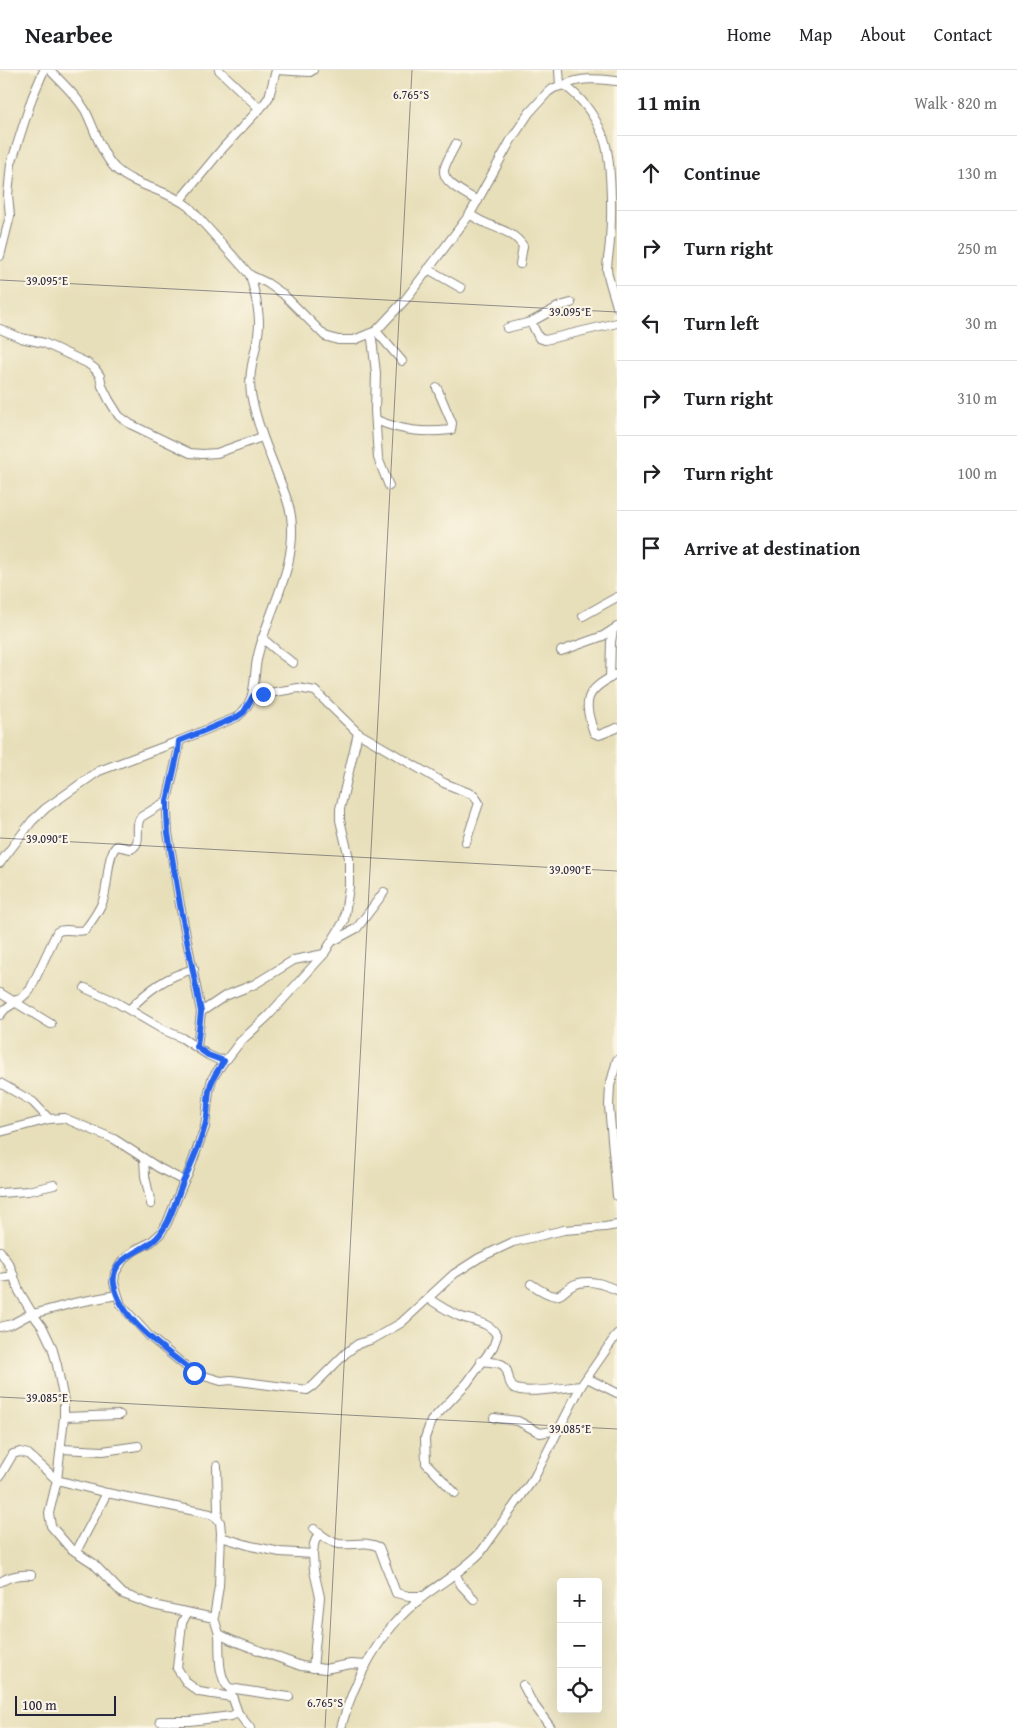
<!DOCTYPE html>
<html lang="en">
<head>
<meta charset="utf-8">
<style>
  :root { --surface:#fff; --page:#f2f2f2; --text:#202124; --muted:#757577; --line:#e0e0e0 }
  body { margin:0; font-family:"Gentium Book Plus",serif; background:var(--page); color:var(--text) }
  .controls { position:absolute; right:15px; bottom:15px; display:grid; overflow:hidden; border-radius:5px; box-shadow:0 5px 20px #0002 }
  .controls button { width:45px; height:45px; display:grid; place-items:center; padding:0; border:0; border-bottom:1px solid var(--line); background:var(--surface); color:var(--text); font:25px sans-serif }
  .scale { position:absolute; left:15px; bottom:12px; width:101px; box-sizing:border-box; padding-left:5px; border:2px solid #22223b; border-top:0; font-size:14px; line-height:18px; white-space:nowrap; color:#22223b; -webkit-text-stroke:4px #fcf5e5; paint-order:stroke }
  .stop { position:absolute; width:15px; height:15px; margin:-11px; border:4px solid #2563eb; border-radius:50%; background:#fff }
  .stop.end { background:#2563eb; border-color:#fff; box-shadow:0 1px 5px #0008 }
  .list { margin:0; padding:0; list-style:none }
  h2 { display:flex; justify-content:space-between; align-items:center; height:65px; margin:0; padding:0 20px; font-size:21px }
  h2 small { font-size:16px; font-weight:400; color:var(--muted) }
  .list li { display:grid; grid-template-columns:32px 1fr auto; gap:15px; align-items:center; box-sizing:border-box; height:75px; padding:0 20px; border-top:1px solid var(--line) }
  .list b { display:block; font-size:19px; white-space:nowrap }
  .list em { font-size:16px; font-style:normal; color:var(--muted) }
  .icon { flex:none; width:28px; height:28px; fill:none; stroke:currentColor; stroke-width:2; stroke-linecap:round; stroke-linejoin:round }
  .map { position:relative; flex:none; width:617px; height:1658px; overflow:hidden }
  header { display:flex; align-items:center; gap:30px; box-sizing:border-box; height:70px; padding:0 25px; background:var(--surface); border-bottom:1px solid var(--line) }
  header strong { font-size:24px }
  nav { display:flex; gap:28px; margin-inline-start:auto; font-size:18px }
  main { display:flex }
  aside { flex:1; background:var(--surface) }
  .map>svg:first-child { display:block }
</style>
</head>
<body>
<header>
<strong>Nearbee</strong>
<nav><a>Home</a><a>Map</a><a>About</a><a>Contact</a></nav>
</header>
<main>
<div class="map">
<svg width="617" height="1658" viewBox="0 0 617 1658">
  <rect width="100%" height="100%" fill="#fcf5e5"/>
  <filter id="ink" filterUnits="userSpaceOnUse"><feTurbulence type="fractalNoise" baseFrequency=".02" numOctaves="2"/><feDisplacementMap in="SourceGraphic" scale="10" xChannelSelector="R" yChannelSelector="G"/><feConvolveMatrix kernelMatrix="1 2 1 2 8 2 1 2 1" color-interpolation-filters="sRGB"/></filter>
  <filter id="wash" filterUnits="userSpaceOnUse"><feTurbulence type="fractalNoise" baseFrequency=".0096" numOctaves="4" result="noise"/><feDisplacementMap in="SourceGraphic" scale="20" xChannelSelector="R" yChannelSelector="G"/><feGaussianBlur stdDeviation="1.12" result="paint"/><feColorMatrix in="noise" values="0 0 0 0 0 0 0 0 0 0 0 0 0 0 0 0 0 1.4 0 .05"/><feComposite in="paint" operator="in"/></filter>
  <g filter="url(#wash)">
    <rect width="100%" height="100%" fill="#e7dfb9"/>
  </g>
  <g filter="url(#ink)">
    <g fill="none" stroke-linecap="round" stroke-linejoin="round">
      <g stroke="#84807a" stroke-width="10">
        <g id="street">
          <path d="M 50,0 C 62,13 76,25 85,40 C 95,59 100,82 115,98 C 135,117 167,119 189,137 L 250,205 L 267,213 L 283,224 L 325,266 L 338,270 L 354,270 L 376,261 L 405,230 L 470,144 L 511,70 L 529,43 L 548,22 L 554,18 L 564,15 C 582,28 595,46 603,66 C 612,88 612,145 610,169 C 610,179 607,190 607,200 C 609,213 614,224 617,237"/>
          <polyline points="219,0 260,39"/>
          <polyline points="276,0 310,2 313,0"/>
          <polyline points="559,0 560,15"/>
          <path d="M 564,15 C 583,7 597,9 617,11"/>
          <path d="M 456,74 C 452,82 446,91 444,100 C 442,113 468,125 478,131"/>
          <polyline points="180,130 223,78 264,34 269,27 276,0"/>
          <path d="M 470,144 C 486,158 511,157 523,176 L 520,194"/>
          <polyline points="0,186 10,146 8,125 11,94 32,28 44,0"/>
          <polyline points="428,199 461,218"/>
          <polyline points="531,252 539,268 545,270 617,253"/>
          <polyline points="507,258 531,252 560,236 571,233"/>
          <polyline points="0,259 21,268 44,273 87,293 95,299 100,306 102,316 109,330 119,346 130,354 190,383 202,384 217,383 262,367"/>
          <polyline points="376,261 402,291"/>
          <polyline points="369,264 372,269 376,303 375,340 378,388 389,416"/>
          <path d="M 376,350 C 403,361 422,363 451,360 L 452,353 L 437,318"/>
          <polyline points="583,546 617,527"/>
          <polyline points="262,568 281,584 293,593"/>
          <polyline points="561,581 603,566 617,557"/>
          <path d="M 617,604 C 584,621 583,630 594,663 L 599,665 L 617,658"/>
          <polyline points="610,608 611,572 613,560"/>
          <polyline points="253,626 298,618 315,621 358,663 444,713 474,725 479,733 466,772"/>
          <polyline points="179,671 178,682 167,731 167,743 168,763 180,835 201,942 197,977"/>
          <path d="M 0,793 L 32,751 L 46,738 L 99,701 L 179,671 L 237,647 C 259,630 252,608 258,585 C 269,538 298,496 291,446 C 289,431 282,417 277,403 C 267,378 256,351 251,324 C 247,298 259,277 259,253 C 259,236 254,220 250,205"/>
          <polyline points="333,871 357,858 384,822"/>
          <polyline points="85,918 114,931 162,959 182,968 208,985 219,990 227,989 240,972 268,946 324,884 344,851 349,817 349,788 340,750 340,739 358,663"/>
          <path d="M 0,923 L 13,931 L 20,929 L 30,920 L 57,862 C 66,857 75,863 85,860 C 91,852 98,842 102,833 C 109,819 106,784 117,776 L 131,779 C 144,772 133,757 141,747 L 167,731"/>
          <polyline points="13,931 51,954"/>
          <path d="M 130,939 C 148,920 167,906 194,899"/>
          <polyline points="201,942 225,926 255,914 294,890 324,884"/>
          <polyline points="0,945 5,939 16,932"/>
          <polyline points="617,990 610,1016 609,1036 617,1126"/>
          <polyline points="224,991 212,1009 209,1021 205,1057 188,1104 184,1111 167,1153 161,1163 151,1172 135,1180 123,1190 115,1203 114,1213 121,1235 150,1267 194,1303 221,1311 231,1310 307,1320 313,1316 346,1283 358,1274 373,1269 401,1253 454,1204 479,1188 513,1172 564,1160 605,1157 617,1155"/>
          <polyline points="0,1013 33,1032 49,1049"/>
          <polyline points="0,1062 49,1049 64,1048 114,1069 159,1098 184,1111"/>
          <polyline points="144,1089 145,1106 151,1134"/>
          <polyline points="0,1123 28,1121 54,1115"/>
          <polyline points="0,1181 10,1196 19,1221 32,1243 43,1258 52,1277 57,1295 64,1331 64,1347 57,1410 49,1443 51,1456 70,1478 93,1493 123,1524 153,1535 214,1548"/>
          <polyline points="0,1208 14,1206"/>
          <path d="M 531,1214 C 570,1241 556,1213 587,1212 C 597,1211 607,1216 617,1220"/>
          <path d="M 428,1228 C 438,1235 448,1241 459,1246 C 472,1251 491,1252 497,1266 L 493,1277 L 467,1313 L 431,1351 L 425,1368 L 426,1393 L 455,1423"/>
          <polyline points="33,1244 74,1233 117,1225"/>
          <polyline points="0,1257 12,1254 32,1243"/>
          <path d="M 481,1291 C 487,1292 495,1292 501,1294 C 511,1298 506,1313 514,1318 C 525,1325 567,1317 581,1316"/>
          <polyline points="587,1308 617,1323"/>
          <polyline points="64,1347 120,1345"/>
          <polyline points="494,1348 518,1351 540,1363 559,1360"/>
          <polyline points="61,1379 103,1381 138,1376"/>
          <polyline points="0,1406 13,1384 20,1382 28,1384 57,1410 107,1423 210,1444 216,1447 220,1452 221,1463 219,1516 214,1548 219,1564 231,1570 301,1596 325,1599 351,1594 366,1595"/>
          <polyline points="217,1448 218,1440 217,1396"/>
          <path d="M 314,1459 C 322,1465 329,1472 339,1474 C 353,1476 365,1470 379,1477 L 396,1523 L 409,1526 L 423,1526"/>
          <polyline points="221,1467 251,1476 280,1482 313,1484"/>
          <polyline points="76,1482 107,1423"/>
          <polyline points="455,1503 461,1515 474,1529"/>
          <path d="M 0,1512 C 10,1506 19,1504 31,1505"/>
          <polyline points="187,1543 182,1553 177,1598 187,1613 199,1622 232,1627"/>
          <path d="M 219,1564 C 220,1580 217,1606 229,1618 L 289,1627"/>
          <polyline points="313,1598 320,1527 314,1501 313,1484 314,1474 319,1462"/>
          <polyline points="523,1615 532,1632 551,1658"/>
          <polyline points="231,1623 238,1643 250,1658"/>
          <polyline points="160,1651 190,1651 231,1646 238,1643"/>
          <path d="M 341,1658 C 353,1611 381,1559 420,1529 C 440,1513 463,1501 481,1482 L 534,1408 L 581,1316 L 617,1264"/>
        </g>
      </g>
      <use href="#street" stroke="#fff" stroke-width="8"/>
    </g>
  </g>
  <g fill="none" stroke-linecap="round" stroke-linejoin="round" filter="url(#ink)">
    <path stroke="#2563eb" stroke-width="6" d="M 194,1303 C 167,1280 120,1251 114,1214 C 110,1190 137,1183 152,1172 C 159,1167 164,1159 168,1151 C 174,1138 178,1125 183,1112 C 191,1095 199,1077 204,1059 C 209,1046 207,1033 209,1021 C 211,1009 218,1000 224,991 L 208,985 L 197,977 L 201,942 L 180,835 L 168,763 L 167,743 L 167,731 L 178,682 L 179,671 L 237,647 L 244,642 L 253,626 L 263,624"/>
  </g>
  <path fill="none" stroke="#22223b" stroke-width="1" stroke-opacity="0.45" d="M 0,210 L 617,242M 0,768 L 617,801M 0,1327 L 617,1359M 325,1658 L 412,0"/>
  <g font-size="12" text-anchor="middle" fill="#22223b" stroke="#fcf5e5" stroke-width="4.5" stroke-linejoin="round" paint-order="stroke">
    <text x="411" y="29">6.765°S</text>
    <text x="47" y="215">39.095°E</text>
    <text x="570" y="246">39.095°E</text>
    <text x="47" y="773">39.090°E</text>
    <text x="570" y="804">39.090°E</text>
    <text x="47" y="1332">39.085°E</text>
    <text x="570" y="1363">39.085°E</text>
    <text x="325" y="1637">6.765°S</text>
  </g>
</svg>
<div class="controls">
<button>+</button>
<button>−</button>
<button><svg class="icon" aria-label="locate" viewBox="0 0 24 24"><circle cx="12" cy="12" r="6"/><path d="M12 2v4M12 18v4M2 12h4M18 12h4"/></svg></button>
</div>
<div class="scale">100 m</div>
<div class="stop" style="left:194px;top:1303px"></div>
<div class="stop end" style="left:263px;top:624px"></div>
</div>
<aside>
<h2>11 min<small>Walk · 820 m</small></h2>
<ul class="list">
<li><svg class="icon" aria-label="ahead" viewBox="0 0 24 24"><path d="M12 20V5M6 11l6-6 6 6"/></svg><div><b>Continue</b></div><em>130 m</em></li>
<li><svg class="icon" aria-label="right" viewBox="0 0 24 24"><path d="M7 20v-9h11M14 6l5 5-5 5"/></svg><div><b>Turn right</b></div><em>250 m</em></li>
<li><svg class="icon" aria-label="left" viewBox="0 0 24 24"><path d="M17 20v-9H6M10 6l-5 5 5 5"/></svg><div><b>Turn left</b></div><em>30 m</em></li>
<li><svg class="icon" aria-label="right" viewBox="0 0 24 24"><path d="M7 20v-9h11M14 6l5 5-5 5"/></svg><div><b>Turn right</b></div><em>310 m</em></li>
<li><svg class="icon" aria-label="right" viewBox="0 0 24 24"><path d="M7 20v-9h11M14 6l5 5-5 5"/></svg><div><b>Turn right</b></div><em>100 m</em></li>
<li><svg class="icon" aria-label="arrive" viewBox="0 0 24 24"><path d="M6 21V4h12l-3 4 3 4H6"/></svg><div><b>Arrive at destination</b></div></li>
</ul>
</aside>
</main>
</body>
</html>
